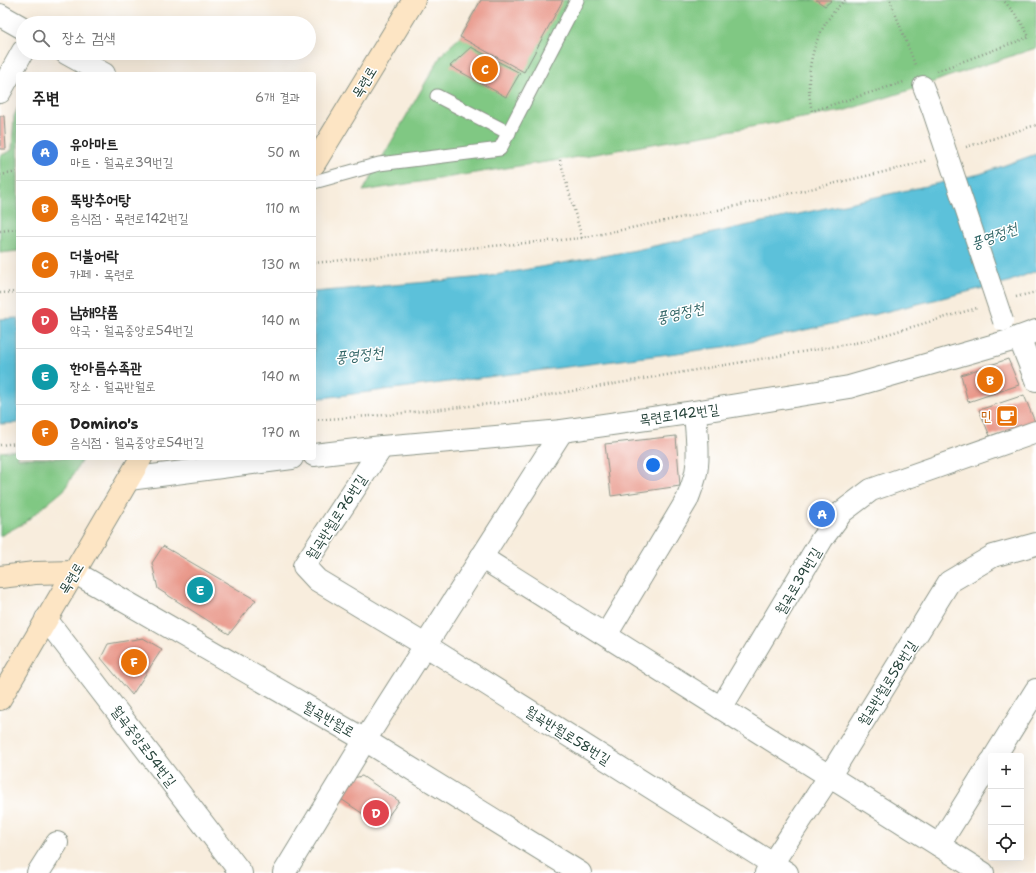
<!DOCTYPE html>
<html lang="ko">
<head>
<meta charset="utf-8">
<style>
  :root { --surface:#fff; --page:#f6f6f6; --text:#222; --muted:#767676; --line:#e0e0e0; --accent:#d1495b }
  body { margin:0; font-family:"Shantell Sans","Poor Story",sans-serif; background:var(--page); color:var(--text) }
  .controls { position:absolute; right:12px; bottom:12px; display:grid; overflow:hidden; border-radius:4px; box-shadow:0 4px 16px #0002 }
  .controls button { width:36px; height:36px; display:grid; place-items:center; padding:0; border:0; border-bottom:1px solid var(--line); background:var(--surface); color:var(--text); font:20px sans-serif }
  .you { position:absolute; left:653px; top:465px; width:14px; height:14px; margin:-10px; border:3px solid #fff; border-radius:50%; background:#1a73e8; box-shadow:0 0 0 6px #1a73e833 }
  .badge { display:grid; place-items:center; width:26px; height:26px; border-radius:50%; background:var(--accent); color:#fff; font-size:13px; font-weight:700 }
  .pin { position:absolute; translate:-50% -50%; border:2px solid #fff; box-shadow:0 1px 4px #0006 }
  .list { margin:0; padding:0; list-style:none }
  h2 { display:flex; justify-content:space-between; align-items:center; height:52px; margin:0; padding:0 16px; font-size:17px }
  h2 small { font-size:13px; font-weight:400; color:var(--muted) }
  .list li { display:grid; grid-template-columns:26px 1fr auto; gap:12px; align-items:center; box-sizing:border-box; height:56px; padding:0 16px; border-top:1px solid var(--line) }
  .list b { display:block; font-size:15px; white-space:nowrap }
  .list p { margin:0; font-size:13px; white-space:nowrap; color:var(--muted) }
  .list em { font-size:13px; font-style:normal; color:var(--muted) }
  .icon { flex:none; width:22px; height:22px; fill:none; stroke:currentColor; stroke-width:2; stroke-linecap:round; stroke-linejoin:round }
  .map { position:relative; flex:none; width:1036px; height:873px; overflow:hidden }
  .search { position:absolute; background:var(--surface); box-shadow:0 4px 16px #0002; left:16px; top:16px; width:300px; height:44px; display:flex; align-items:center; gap:10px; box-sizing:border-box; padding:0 14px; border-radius:22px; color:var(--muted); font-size:15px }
  .panel { position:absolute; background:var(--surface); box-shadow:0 4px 16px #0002; left:16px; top:72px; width:300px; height:388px; border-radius:4px }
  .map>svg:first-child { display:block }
</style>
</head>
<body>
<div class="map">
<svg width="1036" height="873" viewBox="0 0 1036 873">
  <rect width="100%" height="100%" fill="#fff"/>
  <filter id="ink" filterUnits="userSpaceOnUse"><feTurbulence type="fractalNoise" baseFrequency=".025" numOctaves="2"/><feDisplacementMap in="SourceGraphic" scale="8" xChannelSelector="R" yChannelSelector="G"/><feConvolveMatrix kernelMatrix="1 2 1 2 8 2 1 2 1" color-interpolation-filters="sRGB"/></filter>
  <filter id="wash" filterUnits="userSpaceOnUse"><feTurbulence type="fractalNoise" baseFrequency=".012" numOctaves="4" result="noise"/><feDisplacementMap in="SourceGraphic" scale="16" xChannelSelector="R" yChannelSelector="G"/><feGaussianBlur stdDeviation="0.9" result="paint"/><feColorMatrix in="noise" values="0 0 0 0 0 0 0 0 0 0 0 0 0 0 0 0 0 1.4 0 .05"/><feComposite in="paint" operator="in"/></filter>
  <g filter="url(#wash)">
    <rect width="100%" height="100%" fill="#f8eddd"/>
    <g fill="#80c883" stroke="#50825c">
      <polygon points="481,0 1036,0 1036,48 947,77 923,86 843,111 560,160 519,166 363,191 442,54 460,37"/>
      <polygon points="18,107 18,251 0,253 0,156 12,150 14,116"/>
      <polygon points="18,450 18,458 83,458 64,490 24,523 0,536 0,452"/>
    </g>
    <g fill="#5cc1da" stroke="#3e7f87">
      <polygon points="1036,154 1036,271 1008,282 864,317 732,346 314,399 314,292 484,277 636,250 980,174"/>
      <polygon points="18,318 18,423 0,424 0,319"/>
    </g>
    <g id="blocks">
      <g fill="#e9998b">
        <polygon points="481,0 563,0 524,72 460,37"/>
        <polygon points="816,0 832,0 825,6"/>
        <polygon points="471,47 520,73 506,97 450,66"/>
        <polygon points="0,116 4,116 6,149 0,149"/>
        <polygon points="1008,359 1019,385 968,402 961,375"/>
        <polygon points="1024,395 1035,422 990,436 979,410"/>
        <polygon points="676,436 680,486 611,496 605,444"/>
        <polygon points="163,546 256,600 229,634 158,589 152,563"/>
        <polygon points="143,638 162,649 132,695 101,658 108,644"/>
        <polygon points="362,776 399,801 381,826 338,797 349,779"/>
      </g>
    </g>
  </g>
  <g filter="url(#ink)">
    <use href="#blocks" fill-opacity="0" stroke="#8c9588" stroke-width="1"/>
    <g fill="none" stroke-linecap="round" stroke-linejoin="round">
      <g stroke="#8c9588" stroke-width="15">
        <g id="service">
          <polyline points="437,96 509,133"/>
          <polyline points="314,182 379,164 500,149 577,0"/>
        </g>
      </g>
      <g stroke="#8c9588" stroke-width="22">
        <polyline id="pedestrian" points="923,86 932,109"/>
      </g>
      <g stroke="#8c9588" stroke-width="24">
        <g id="minor">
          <polyline points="0,92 23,51"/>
          <polyline points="1019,337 1036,380"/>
          <polyline points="382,447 304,566 317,580 425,645 787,873"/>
          <polyline points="314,455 382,447 562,431 695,412 849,387 1009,341 1036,331"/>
          <polyline points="129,479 292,458"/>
          <polyline points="481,557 983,873"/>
          <polyline points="46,619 241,873"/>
          <path d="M 606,635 L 687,500 C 691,489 696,478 697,466 C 699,448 696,429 695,412"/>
          <polyline points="721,708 822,539 842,512 871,490 1036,432"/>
          <polyline points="995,756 1036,690"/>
          <polyline points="939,845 991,762"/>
          <polyline points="38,873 57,843"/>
          <polyline points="284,873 365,740 562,431"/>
          <polyline points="766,873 829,777 949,582 993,556 1036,544"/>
        </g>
      </g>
      <g stroke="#8c9588" stroke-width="24">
        <g id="tertiary">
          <polyline points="0,15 23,28"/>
          <polyline points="66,53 104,74"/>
          <polyline points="74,572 365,740 580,873"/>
        </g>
      </g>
      <g stroke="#8c9588" stroke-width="24">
        <g id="secondary">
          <polyline points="314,164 414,0"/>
          <polyline points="0,577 35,573 74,572"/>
          <polyline points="0,699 141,458"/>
        </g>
      </g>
      <g stroke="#8c9588" stroke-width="2.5" stroke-dasharray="1 3" stroke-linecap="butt">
        <path d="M 845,0 C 814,28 803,71 812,111 L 904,82"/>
        <polyline points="890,0 916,67"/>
        <path d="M 937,71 L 1029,37 C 1023,23 1013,11 1003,0"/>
        <polyline points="966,147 1036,125"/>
        <polyline points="560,160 582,238"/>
        <polyline points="0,175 18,172"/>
        <polyline points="0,231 18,229"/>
        <polyline points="314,263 414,253 582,238 723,209 901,168 927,160"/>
        <polyline points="0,293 18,292"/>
        <polyline points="1016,297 1036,292"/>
        <polyline points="314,420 384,415 508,402 860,342 977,308"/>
        <polyline points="0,445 18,443"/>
      </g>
      <use href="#service" stroke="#fff" stroke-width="13"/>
      <use href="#pedestrian" stroke="#fff" stroke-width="20"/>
      <use href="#minor" stroke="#fff" stroke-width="22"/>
      <use href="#tertiary" stroke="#fff" stroke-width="22"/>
      <use href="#secondary" stroke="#fde5c4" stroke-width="22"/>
      <g stroke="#8c9588" stroke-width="22" stroke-linecap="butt">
        <polyline id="pedestrian-bridge" points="932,109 1003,321"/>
      </g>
      <use href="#pedestrian-bridge" stroke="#fff" stroke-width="20"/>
    </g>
  </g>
  <defs>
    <g id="cafe-square" transform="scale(1.15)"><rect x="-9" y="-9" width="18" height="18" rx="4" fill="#e8710a" stroke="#fff"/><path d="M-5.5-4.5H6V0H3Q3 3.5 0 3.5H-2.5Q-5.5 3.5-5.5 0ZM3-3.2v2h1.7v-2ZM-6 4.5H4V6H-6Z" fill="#fff"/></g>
  </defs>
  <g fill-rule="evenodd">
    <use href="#cafe-square" x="1007" y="416"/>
  </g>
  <g text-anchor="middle" stroke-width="3" stroke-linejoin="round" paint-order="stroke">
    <g font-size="14" fill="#1f3d34" stroke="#fff">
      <text transform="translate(364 82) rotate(-59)" y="5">목련로</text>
      <text transform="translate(679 414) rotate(-8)" y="5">목련로142번길</text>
      <text transform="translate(336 517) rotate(-57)" y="5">월곡반월로76번길</text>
      <text transform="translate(71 578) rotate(-59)" y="5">목련로</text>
      <text transform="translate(798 581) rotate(-59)" y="5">월곡로39번길</text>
      <text transform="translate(887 683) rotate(-58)" y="5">월곡반월로58번길</text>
      <text transform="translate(329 719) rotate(30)" y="5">월곡반월로</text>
      <text transform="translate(568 735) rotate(32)" y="5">월곡반월로58번길</text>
      <text transform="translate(144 746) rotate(53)" y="5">월곡중앙로54번길</text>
    </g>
    <g font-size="14" fill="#c56008" stroke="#fff" text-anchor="end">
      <text x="992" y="421">민</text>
    </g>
    <g font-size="15" font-style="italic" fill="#316566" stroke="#fff">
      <text transform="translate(994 236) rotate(-20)" y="5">풍영정천</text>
      <text transform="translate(680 313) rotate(-13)" y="5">풍영정천</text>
      <text transform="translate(359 355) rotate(-6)" y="5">풍영정천</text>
    </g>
  </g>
</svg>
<div class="controls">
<button>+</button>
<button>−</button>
<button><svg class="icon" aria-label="locate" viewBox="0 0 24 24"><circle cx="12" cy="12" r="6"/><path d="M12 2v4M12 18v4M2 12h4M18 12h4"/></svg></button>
</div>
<div class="you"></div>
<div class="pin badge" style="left:822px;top:514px;background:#3f7fe0">A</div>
<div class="pin badge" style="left:990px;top:380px;background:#e8710a">B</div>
<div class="pin badge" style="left:485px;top:69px;background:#e8710a">C</div>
<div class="pin badge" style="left:376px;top:813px;background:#e0444e">D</div>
<div class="pin badge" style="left:200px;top:590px;background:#0f9aa8">E</div>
<div class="pin badge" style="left:134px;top:662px;background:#e8710a">F</div>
<div class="search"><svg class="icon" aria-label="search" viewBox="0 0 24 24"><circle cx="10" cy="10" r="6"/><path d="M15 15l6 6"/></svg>장소 검색</div>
<section class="panel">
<h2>주변<small>6개 결과</small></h2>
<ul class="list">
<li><span class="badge" style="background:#3f7fe0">A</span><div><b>유아마트</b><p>마트 · 월곡로39번길</p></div><em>50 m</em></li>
<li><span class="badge" style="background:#e8710a">B</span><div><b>뚝방추어탕</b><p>음식점 · 목련로142번길</p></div><em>110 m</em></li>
<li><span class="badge" style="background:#e8710a">C</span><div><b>더불어락</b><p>카페 · 목련로</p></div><em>130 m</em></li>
<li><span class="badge" style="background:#e0444e">D</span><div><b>남해약품</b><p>약국 · 월곡중앙로54번길</p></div><em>140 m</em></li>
<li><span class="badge" style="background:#0f9aa8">E</span><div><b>한아름수족관</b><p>장소 · 월곡반월로</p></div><em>140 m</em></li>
<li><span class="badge" style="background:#e8710a">F</span><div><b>Domino's</b><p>음식점 · 월곡중앙로54번길</p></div><em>170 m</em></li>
</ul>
</section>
</div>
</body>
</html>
